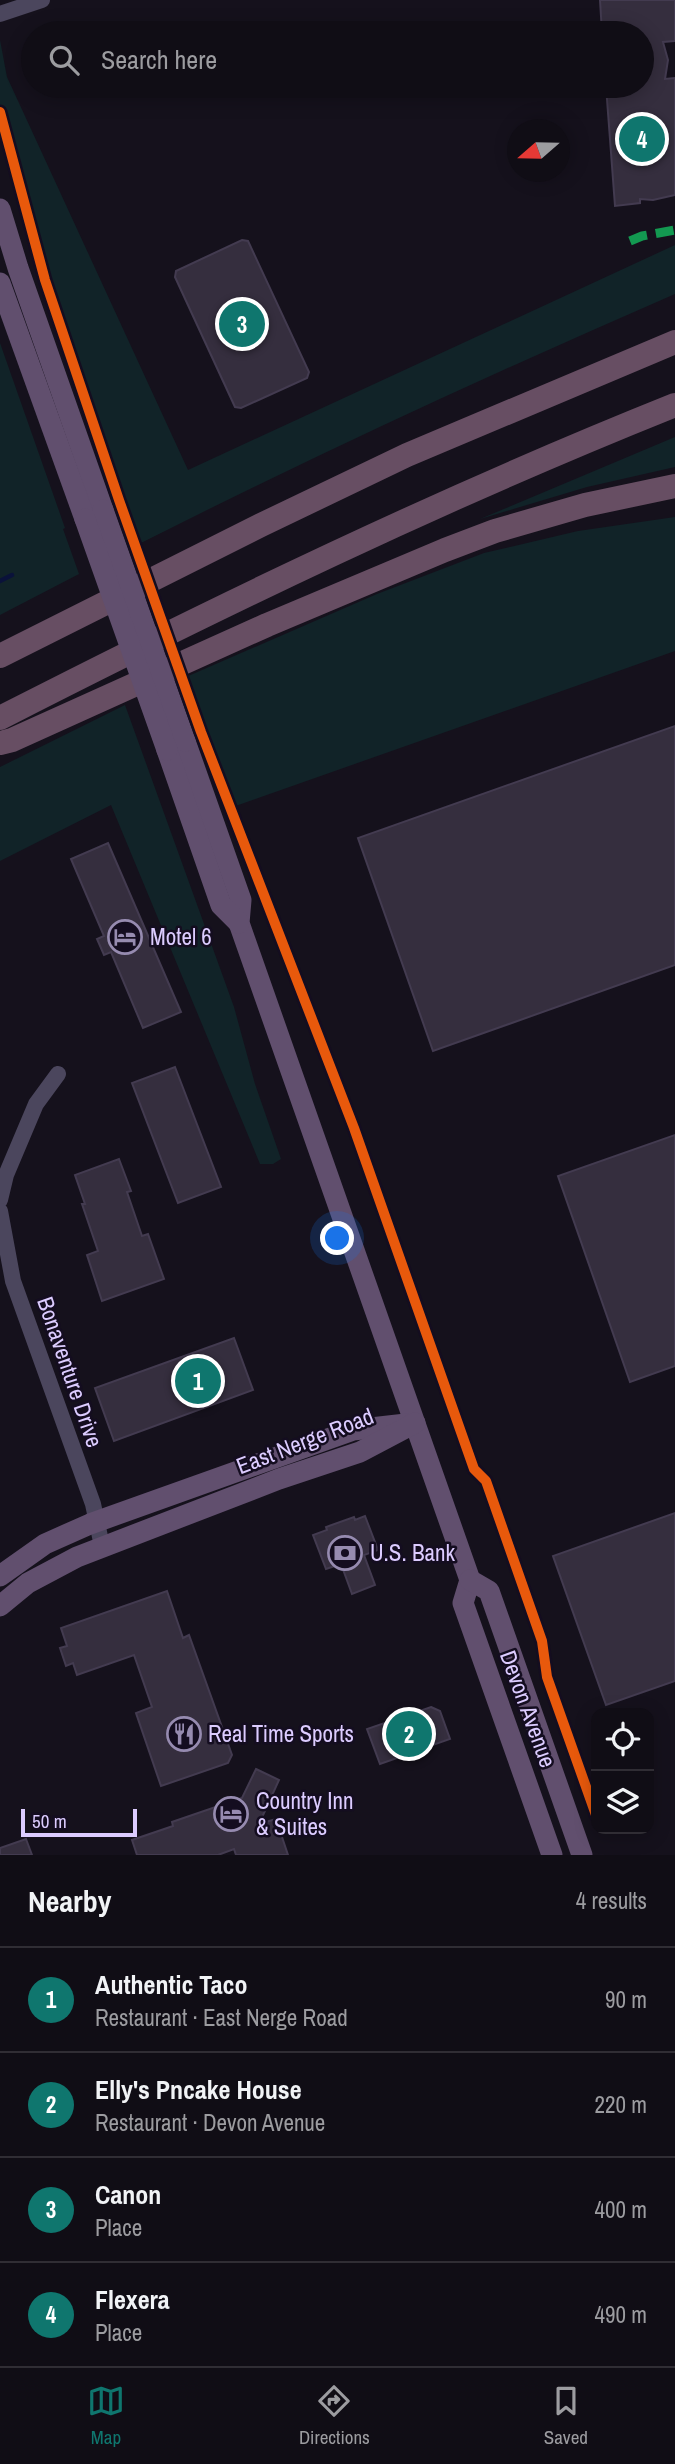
<!DOCTYPE html>
<html lang="en">
<head>
<meta charset="utf-8">
<style>
  :root { --surface:#100d15; --page:#19161e; --text:#f1f3f6; --muted:#9c9ca0; --line:#302d34; --accent:#0f766e }
  body { margin:0; font-family:"Archivo Narrow",sans-serif; background:var(--page); color:var(--text) }
  .controls { position:absolute; right:21px; bottom:21px; display:grid; overflow:hidden; border-radius:14px; box-shadow:0 4px 18px #0003 }
  .controls button { width:63px; height:63px; display:grid; place-items:center; padding:0; border:0; border-bottom:2px solid var(--line); background:var(--surface); color:var(--text); font:35px sans-serif }
  .compass { position:absolute; left:507px; top:119px; width:63px; height:63px; border-radius:50%; background:var(--surface); box-shadow:0 4px 18px #0003; rotate:250deg }
  .scale { position:absolute; left:21px; bottom:18px; width:116px; box-sizing:border-box; padding-left:7px; border:4px solid #dcccff; border-top:0; font-size:19px; line-height:24px; white-space:nowrap; color:#dcccff; -webkit-text-stroke:5px #140d20; paint-order:stroke }
  .you { position:absolute; left:338px; top:1239px; width:24px; height:24px; margin:-18px; border:5px solid #fff; border-radius:50%; background:#1a73e8; box-shadow:0 0 0 10px #1a73e833 }
  .badge { display:grid; place-items:center; width:46px; height:46px; border-radius:50%; background:var(--accent); color:#fff; font-size:23px; font-weight:700 }
  .pin { position:absolute; translate:-50% -50%; border:4px solid #fff; box-shadow:0 2px 7px #0006 }
  .list { margin:0; padding:0; list-style:none }
  h2 { display:flex; justify-content:space-between; align-items:center; height:91px; margin:0; padding:0 28px; font-size:30px }
  h2 small { font-size:23px; font-weight:400; color:var(--muted) }
  .list li { display:grid; grid-template-columns:46px 1fr auto; gap:21px; align-items:center; box-sizing:border-box; height:105px; padding:0 28px; border-top:2px solid var(--line) }
  .list b { display:block; font-size:26px; white-space:nowrap }
  .list p { margin:0; font-size:23px; white-space:nowrap; color:var(--muted) }
  .list em { font-size:23px; font-style:normal; color:var(--muted) }
  .icon { flex:none; width:38px; height:38px; fill:none; stroke:currentColor; stroke-width:2; stroke-linecap:round; stroke-linejoin:round }
  .map { position:relative; flex:none; width:675px; height:1855px; overflow:hidden }
  .search { position:absolute; background:var(--surface); box-shadow:0 4px 18px #0003; left:21px; right:21px; top:21px; height:77px; display:flex; align-items:center; gap:18px; box-sizing:border-box; padding:0 24px; border-radius:38px; color:var(--muted); font-size:26px }
  .sheet { height:511px; background:var(--surface) }
  nav { display:flex; justify-content:space-around; align-items:center; box-sizing:border-box; height:98px; border-top:2px solid var(--line); background:var(--surface); font-size:19px; color:var(--muted) }
  nav a { display:grid; justify-items:center; gap:4px }
  nav .on { color:var(--accent) }
  .map>svg:first-child { display:block }
</style>
</head>
<body>
<div class="map">
<svg width="675" height="1855" viewBox="0 0 675 1855">
  <rect width="100%" height="100%" fill="#15111c"/>
  <g fill="#112328">
    <path d="M 0,40 L 7,77 L 188,470 L 675,245 L 675,294 C 493,373 313,456 135,546 L 45,290 L 0,126 Z"/>
    <polygon points="0,343 65,528 63,529 79,574 0,615"/>
    <polygon points="675,437 675,467 587,487 480,519"/>
    <polygon points="675,517 675,651 230,808 186,677 377,594 484,553 578,531"/>
    <polygon points="125,705 234,1007 255,1084 281,1159 273,1164 260,1164 111,805 0,861 0,767"/>
  </g>
  <g fill="none" stroke-linecap="round" stroke-linejoin="round">
    <polyline stroke="#0a123a" stroke-width="4.5" points="0,581 12,575"/>
  </g>
  <g fill="#352e3e" stroke="#433b50" stroke-width="2">
    <polygon points="600,0 675,0 675,41 663,42 668,60 665,79 675,78 675,195 653,200 640,199 640,203 615,206 606,86 642,86 642,33 602,33"/>
    <polygon points="242,240 248,241 309,372 307,378 241,408 235,407 175,277 176,271"/>
    <polygon points="675,726 675,965 433,1051 358,838"/>
    <polygon points="108,843 181,1012 143,1028 111,952 104,955 97,939 104,936 71,859"/>
    <polygon points="175,1067 221,1187 178,1203 132,1083"/>
    <polygon points="675,1135 675,1366 630,1382 558,1176"/>
    <polygon points="119,1159 131,1191 127,1192 142,1236 148,1234 164,1279 102,1301 87,1255 98,1251 82,1204 85,1204 75,1175"/>
    <polygon points="234,1338 253,1390 114,1441 95,1388"/>
    <polygon points="675,1513 675,1681 606,1705 553,1556"/>
    <polygon points="365,1516 378,1550 364,1555 375,1585 352,1594 341,1564 326,1569 313,1535 327,1530 326,1527 354,1517 355,1520"/>
    <polygon points="167,1591 183,1638 189,1635 232,1755 228,1763 161,1786 136,1713 152,1707 134,1655 77,1675 73,1663 66,1666 60,1648 67,1646 61,1628"/>
    <polygon points="431,1707 440,1711 450,1739 424,1748 426,1752 415,1755 414,1752 380,1764 367,1729"/>
    <polygon points="256,1769 279,1780 259,1824 276,1819 288,1855 236,1855 234,1849 218,1855 137,1855 132,1840 173,1826 172,1822 242,1798"/>
    <polygon points="26,1839 32,1855 0,1855 0,1848"/>
  </g>
  <g fill="none" stroke-linecap="round" stroke-linejoin="round">
    <g stroke="#4b465d" stroke-width="16">
      <polyline points="0,14 42,0"/>
      <polyline points="0,1200 6,1175 36,1104 58,1074"/>
      <polyline points="0,1211 13,1281 93,1504 102,1546"/>
    </g>
    <g stroke="#614f6e" stroke-width="21">
      <polyline points="0,209 18,268 103,510"/>
      <polyline points="0,283 85,519"/>
      <polyline points="185,741 241,900 239,923 470,1580 463,1603 552,1855"/>
      <polyline points="167,750 221,905 239,923"/>
      <polyline points="0,1576 45,1544 90,1524 353,1430 406,1424"/>
      <polyline points="470,1580 489,1591 582,1855"/>
      <polyline points="0,1606 28,1583 77,1557 279,1479 360,1452 415,1423"/>
    </g>
    <g stroke="#674e63" stroke-width="24">
      <polyline points="0,656 261,525 407,455 675,342"/>
      <path d="M 0,718 C 221,605 445,497 675,405"/>
      <polyline points="0,743 12,740 267,625 445,550 495,531 585,505 675,486"/>
    </g>
    <g stroke="#614f6e" stroke-width="21">
      <polyline points="103,510 185,741"/>
      <polyline points="85,519 167,750"/>
    </g>
    <polyline stroke="#139951" stroke-width="9" stroke-dasharray="18 9" stroke-linecap="butt" points="630,241 642,236 675,230"/>
    <g stroke="#140d20" stroke-width="15">
      <polyline id="cycleway" points="0,112 45,280 119,500 201,732 354,1128 474,1469 486,1481 542,1641 547,1677 596,1815"/>
    </g>
    <use href="#cycleway" stroke="#e8590c" stroke-width="10"/>
  </g>
  <defs>
    <g id="hotel-ring" transform="scale(1.75)"><circle r="9.5" fill="#140d20" stroke="#968bb0" stroke-width="1.5"/><path d="M-6-4.5h1.5V1H6V5H4.5V3h-9V5H-6ZM-4 0a1.8 1.8 0 1 1 3.6 0ZM.5 0V-2.5h3Q6-2.5 6 0Z" fill="#968bb0"/></g>
    <g id="bank-ring" transform="scale(1.75)"><circle r="9.5" fill="#140d20" stroke="#968bb0" stroke-width="1.5"/><path d="M-6-4H6V4H-6ZM0-2.3a2.3 2.3 0 1 0 0 4.6a2.3 2.3 0 1 0 0-4.6Z" fill="#968bb0"/></g>
    <g id="restaurant-ring" transform="scale(1.75)"><circle r="9.5" fill="#140d20" stroke="#968bb0" stroke-width="1.5"/><path d="M-5-6h1v4h1v-4h1v4h1v-4h1v5L-1.5 .5V6h-2V.5L-5-1ZM5-6V6H3V1.5H1.5Q1.5-4 5-6Z" fill="#968bb0"/></g>
  </defs>
  <g fill-rule="evenodd">
    <use href="#hotel-ring" x="125" y="937"/>
    <use href="#bank-ring" x="345" y="1553"/>
    <use href="#restaurant-ring" x="184" y="1734"/>
    <use href="#hotel-ring" x="231" y="1814"/>
  </g>
  <g text-anchor="middle" stroke-width="5" stroke-linejoin="round" paint-order="stroke">
    <g font-size="23" fill="#dcccff" stroke="#140d20" text-anchor="start">
      <text x="150" y="945">Motel 6</text>
      <text x="370" y="1561">U.S. Bank</text>
      <text x="208" y="1742">Real Time Sports</text>
      <text x="256" y="1809">Country Inn<tspan x="256" dy="26">&amp; Suites</tspan></text>
    </g>
    <g font-size="23" fill="#dcccff" stroke="#140d20">
      <text transform="translate(70 1372) rotate(71)" y="8">Bonaventure Drive</text>
      <text transform="translate(305 1441) rotate(-21)" y="8">East Nerge Road</text>
      <text transform="translate(528 1709) rotate(70)" y="8">Devon Avenue</text>
    </g>
  </g>
</svg>
<div class="controls">
<button><svg class="icon" aria-label="locate" viewBox="0 0 24 24"><circle cx="12" cy="12" r="6"/><path d="M12 2v4M12 18v4M2 12h4M18 12h4"/></svg></button>
<button><svg class="icon" aria-label="layers" viewBox="0 0 24 24"><path d="M12 4l9 5-9 5-9-5zM3 14l9 5 9-5"/></svg></button>
</div>
<svg class="compass" viewBox="-18 -18 36 36"><path d="M0-13l5 13h-10z" fill="#e53935"/><path d="M0 13l5-13h-10z" fill="#9c9ca0"/></svg>
<div class="scale">50 m</div>
<div class="you"></div>
<div class="pin badge" style="left:198px;top:1381px">1</div>
<div class="pin badge" style="left:409px;top:1734px">2</div>
<div class="pin badge" style="left:242px;top:324px">3</div>
<div class="pin badge" style="left:642px;top:139px">4</div>
<div class="search"><svg class="icon" aria-label="search" viewBox="0 0 24 24"><circle cx="10" cy="10" r="6"/><path d="M15 15l6 6"/></svg>Search here</div>
</div>
<section class="sheet">
<h2>Nearby<small>4 results</small></h2>
<ul class="list">
<li><span class="badge">1</span><div><b>Authentic Taco</b><p>Restaurant · East Nerge Road</p></div><em>90 m</em></li>
<li><span class="badge">2</span><div><b>Elly's Pncake House</b><p>Restaurant · Devon Avenue</p></div><em>220 m</em></li>
<li><span class="badge">3</span><div><b>Canon</b><p>Place</p></div><em>400 m</em></li>
<li><span class="badge">4</span><div><b>Flexera</b><p>Place</p></div><em>490 m</em></li>
</ul>
</section>
<nav>
<a class="on"><svg class="icon" aria-label="map" viewBox="0 0 24 24"><path d="M3 6l6-2 6 2 6-2v14l-6 2-6-2-6 2zM9 4v14M15 6v14"/></svg>Map</a>
<a><svg class="icon" aria-label="directions" viewBox="0 0 24 24"><path d="M12 3l9 9-9 9-9-9zM9 14v-3h6M13 9l2 2-2 2"/></svg>Directions</a>
<a><svg class="icon" aria-label="saved" viewBox="0 0 24 24"><path d="M7 4h10v16l-5-4-5 4z"/></svg>Saved</a>
</nav>
</body>
</html>
